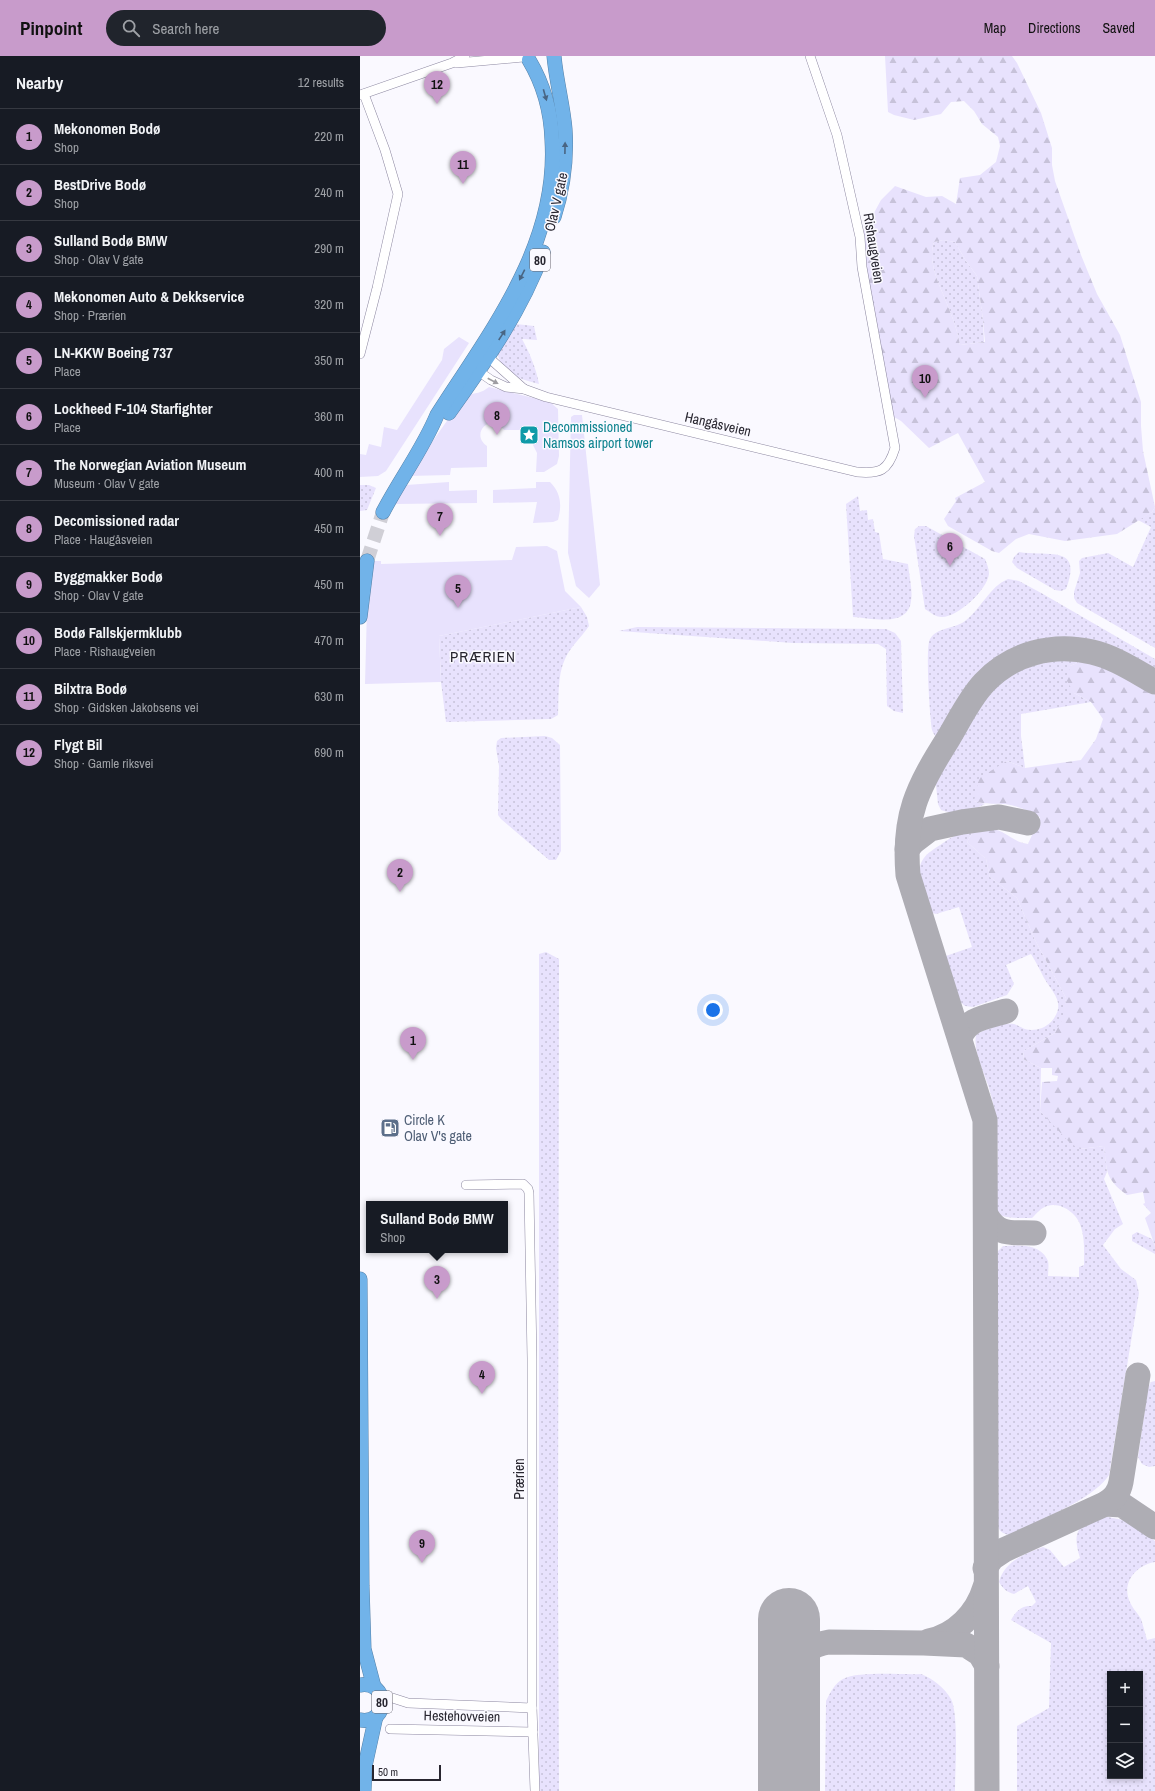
<!DOCTYPE html>
<html lang="en">
<head>
<meta charset="utf-8">
<style>
  :root { --surface:#171b24; --page:#20242c; --text:#f1f3f6; --muted:#9ea1a6; --line:#363941; --accent:#c89bcb }
  body { margin:0; font-family:"Archivo Narrow",sans-serif; background:var(--page); color:var(--text) }
  .controls { position:absolute; right:12px; bottom:12px; display:grid; overflow:hidden; border-radius:0px; box-shadow:0 2px 6px #0003 }
  .controls button { width:36px; height:36px; display:grid; place-items:center; padding:0; border:0; border-bottom:1px solid var(--line); background:var(--surface); color:var(--text); font:20px sans-serif }
  .scale { position:absolute; left:12px; bottom:10px; width:69px; box-sizing:border-box; padding-left:4px; border:2px solid #282630; border-top:0; font-size:11px; line-height:14px; white-space:nowrap; color:#282630; -webkit-text-stroke:3px #faf9ff; paint-order:stroke }
  .you { position:absolute; left:353px; top:954px; width:14px; height:14px; margin:-10px; border:3px solid #fff; border-radius:50%; background:#1a73e8; box-shadow:0 0 0 6px #1a73e833 }
  .badge { display:grid; place-items:center; width:26px; height:26px; border-radius:50%; background:var(--accent); color:#111; font-size:13px; font-weight:700 }
  .pin { position:absolute; translate:-50% -33px; filter:drop-shadow(0 1px 2px #0008) }
  .pin::after { content:''; position:absolute; top:21px; width:14px; height:12px; background:inherit; clip-path:polygon(0 0,100% 0,50% 100%) }
  .popup { position:absolute; left:6px; top:1145px; width:142px; height:52px; box-sizing:border-box; display:grid; place-content:center; border-radius:0px; background:var(--surface); filter:drop-shadow(0 1px 3px #0005); font-size:13px; white-space:nowrap; color:var(--muted) }
  .popup b { font-size:15px; color:var(--text) }
  .popup::after { content:''; position:absolute; left:50%; top:100%; margin-left:-8px; border:8px solid transparent; border-top-color:var(--surface) }
  .list { margin:0; padding:0; list-style:none }
  h2 { display:flex; justify-content:space-between; align-items:center; height:52px; margin:0; padding:0 16px; font-size:17px }
  h2 small { font-size:13px; font-weight:400; color:var(--muted) }
  .list li { display:grid; grid-template-columns:26px 1fr auto; gap:12px; align-items:center; box-sizing:border-box; height:56px; padding:0 16px; border-top:1px solid var(--line) }
  .list b { display:block; font-size:15px; white-space:nowrap }
  .list p { margin:0; font-size:13px; white-space:nowrap; color:var(--muted) }
  .list em { font-size:13px; font-style:normal; color:var(--muted) }
  .icon { flex:none; width:22px; height:22px; fill:none; stroke:currentColor; stroke-width:2; stroke-linecap:round; stroke-linejoin:round }
  .map { position:relative; flex:none; width:795px; height:1735px; overflow:hidden }
  header { display:flex; align-items:center; gap:24px; box-sizing:border-box; height:56px; padding:0 20px; background:var(--accent); color:#111 }
  header strong { font-size:19px }
  nav { display:flex; gap:22px; margin-inline-start:auto; font-size:14px }
  .search { width:280px; height:36px; background:var(--page); display:flex; align-items:center; gap:10px; box-sizing:border-box; padding:0 14px; border-radius:22px; color:var(--muted); font-size:15px }
  main { display:flex }
  aside { flex:1; background:var(--surface) }
  .map>svg:first-child { display:block }
</style>
</head>
<body>
<header>
<strong>Pinpoint</strong>
<div class="search"><svg class="icon" aria-label="search" viewBox="0 0 24 24"><circle cx="10" cy="10" r="6"/><path d="M15 15l6 6"/></svg>Search here</div>
<nav><a>Map</a><a>Directions</a><a>Saved</a></nav>
</header>
<main>
<aside>
<h2>Nearby<small>12 results</small></h2>
<ul class="list">
<li><span class="badge">1</span><div><b>Mekonomen Bodø</b><p>Shop</p></div><em>220 m</em></li>
<li><span class="badge">2</span><div><b>BestDrive Bodø</b><p>Shop</p></div><em>240 m</em></li>
<li><span class="badge">3</span><div><b>Sulland Bodø BMW</b><p>Shop · Olav V gate</p></div><em>290 m</em></li>
<li><span class="badge">4</span><div><b>Mekonomen Auto &amp; Dekkservice</b><p>Shop · Prærien</p></div><em>320 m</em></li>
<li><span class="badge">5</span><div><b>LN-KKW Boeing 737</b><p>Place</p></div><em>350 m</em></li>
<li><span class="badge">6</span><div><b>Lockheed F-104 Starfighter</b><p>Place</p></div><em>360 m</em></li>
<li><span class="badge">7</span><div><b>The Norwegian Aviation Museum</b><p>Museum · Olav V gate</p></div><em>400 m</em></li>
<li><span class="badge">8</span><div><b>Decomissioned radar</b><p>Place · Haugåsveien</p></div><em>450 m</em></li>
<li><span class="badge">9</span><div><b>Byggmakker Bodø</b><p>Shop · Olav V gate</p></div><em>450 m</em></li>
<li><span class="badge">10</span><div><b>Bodø Fallskjermklubb</b><p>Place · Rishaugveien</p></div><em>470 m</em></li>
<li><span class="badge">11</span><div><b>Bilxtra Bodø</b><p>Shop · Gidsken Jakobsens vei</p></div><em>630 m</em></li>
<li><span class="badge">12</span><div><b>Flygt Bil</b><p>Shop · Gamle riksvei</p></div><em>690 m</em></li>
</ul>
</aside>
<div class="map">
<svg width="795" height="1735" viewBox="0 0 795 1735">
  <defs>
    <pattern id="grass-dots" width="8" height="8" patternUnits="userSpaceOnUse"><rect width="8" height="8" fill="#e8e2fd"/><path d="M2 2h.1M6 6h.1" fill="none" stroke="#c7c2d9" stroke-width="1.8" stroke-linecap="round"/></pattern>
    <pattern id="forest-firs" width="22" height="20" patternUnits="userSpaceOnUse"><rect width="22" height="20" fill="#e8e2fd"/><path d="M5 1l3.5 6h-7zM16 11l3.5 6h-7z" fill="#c7c2d9"/></pattern>
  </defs>
  <rect width="100%" height="100%" fill="#faf9ff"/>
  <g fill="url(#grass-dots)" fill-rule="evenodd">
    <path d="M 583,184 L 595,186 L 606,205 L 617,220 L 623,264 L 624,286 L 600,289 C 598,278 595,268 591,258 C 584,237 566,209 574,186 Z"/>
    <path d="M 156,268 L 174,270 L 177,284 L 162,283 C 170,298 176,312 179,328 C 159,323 144,319 137,297 Z"/>
    <polygon points="0,429 9,429 16,432 7,454 0,455"/>
    <path d="M 498,440 L 500,455 L 507,454 L 508,464 L 513,463 L 515,476 L 519,477 L 523,503 L 548,508 C 549,520 553,534 551,545 C 548,572 511,562 493,561 L 486,448 Z"/>
    <polygon points="795,451 795,592 717,547 714,542 714,536 720,517 719,505 722,502 748,497 773,511 791,471 778,464 792,456"/>
    <path d="M 559,470 L 566,470 L 625,503 C 627,508 629,513 629,518 C 627,534 598,561 582,561 C 575,561 570,556 565,553 L 554,480 L 555,473 Z"/>
    <path d="M 659,496 C 689,501 723,488 706,533 L 701,535 L 695,534 L 657,512 L 652,506 L 654,501 Z"/>
    <path d="M 648,523 L 659,525 L 683,538 L 795,603 L 795,615 C 743,587 690,562 637,603 C 627,610 617,618 610,628 C 598,645 588,664 577,682 C 575,680 573,677 572,674 C 570,663 565,591 570,583 C 577,571 595,573 605,565 C 622,552 629,531 648,523 Z"/>
    <path d="M 221,551 L 227,561 L 229,570 C 221,582 210,591 205,603 C 197,620 199,642 198,659 L 191,663 L 86,666 L 81,626 L 79,580 Z"/>
    <polygon points="277,571 526,573 535,577 541,585 543,657 534,655 527,650 526,593 518,588 433,587 259,575"/>
    <path d="M 688,603 L 724,604 L 710,610 L 714,637 L 731,646 L 661,658 L 661,680 L 665,712 L 647,705 L 614,745 L 625,748 C 610,755 598,760 581,754 L 578,748 L 575,720 L 625,640 L 640,624 L 653,615 L 672,607 Z"/>
    <polygon points="185,680 192,682 200,689 201,795 196,804 189,804 141,763 138,759 139,710 136,692 137,685 141,682"/>
    <path d="M 614,774 L 607,786 L 626,803 L 630,821 L 657,842 L 675,884 L 706,942 L 704,962 L 695,977 L 664,995 L 663,1003 L 681,1012 L 680,1055 L 720,1093 L 744,1090 L 747,1116 L 744,1123 L 763,1168 L 755,1173 L 743,1189 L 761,1213 L 776,1224 L 779,1237 L 749,1419 C 733,1444 677,1465 649,1479 C 641,1477 639,1475 637,1467 L 636,1205 L 638,1195 L 643,1190 C 658,1189 681,1187 688,1205 C 689,1209 688,1216 688,1220 L 719,1221 L 719,1211 L 724,1209 C 724,1197 725,1183 721,1171 C 718,1158 701,1145 687,1150 C 681,1152 677,1157 672,1162 C 661,1162 650,1163 640,1159 L 636,1151 C 637,1112 641,1071 629,1032 C 624,1016 613,996 616,979 C 624,973 643,966 654,968 C 660,970 664,974 671,974 C 679,974 686,971 691,966 C 707,948 693,937 684,922 C 680,914 676,906 671,898 L 646,909 L 654,928 L 647,939 L 613,951 L 605,950 L 598,944 L 593,935 L 583,901 L 612,891 L 599,851 L 576,858 L 569,856 C 565,844 555,816 562,805 C 566,797 576,792 583,787 C 593,780 602,776 614,774 Z"/>
    <polygon points="186,896 199,903 199,905 198,1514 199,1735 179,1735 179,898"/>
    <polygon points="777,1176 792,1183 795,1190 795,1198 772,1185 772,1179"/>
    <polygon points="795,1325 795,1410 789,1411 782,1408 778,1401 788,1332 791,1326"/>
    <path d="M 743,1460 L 763,1464 L 795,1485 L 795,1506 C 777,1509 762,1525 769,1544 C 772,1552 777,1556 781,1563 C 783,1569 785,1577 787,1584 L 795,1582 L 795,1735 L 657,1735 L 657,1670 L 689,1652 L 691,1587 L 651,1564 C 656,1555 662,1549 672,1550 L 676,1546 L 668,1530 L 654,1538 C 647,1536 643,1533 639,1526 C 644,1506 665,1497 683,1491 L 690,1494 L 704,1511 L 720,1502 C 712,1477 717,1467 743,1460 ZM 750,1618 L 780,1618 L 780,1720 L 750,1720 Z"/>
    <path d="M 561,1618 C 573,1623 584,1631 591,1643 C 599,1658 595,1716 595,1735 L 465,1735 L 466,1645 C 470,1637 475,1627 483,1623 C 498,1615 542,1619 561,1618 Z"/>
  </g>
  <g fill="url(#forest-firs)" fill-rule="evenodd">
    <path d="M 525,0 L 652,0 L 657,7 L 681,57 L 692,92 L 692,109 L 695,125 L 721,199 L 737,238 L 760,279 L 781,346 L 781,370 L 783,395 L 795,451 L 792,456 L 757,478 L 705,485 L 669,478 L 656,483 L 639,497 L 632,495 L 588,470 L 584,463 L 596,445 L 595,442 L 625,426 L 598,377 L 569,392 L 541,365 L 529,358 L 502,211 L 503,177 L 521,144 L 535,130 L 566,141 L 582,140 L 596,148 L 600,122 L 620,119 L 636,106 L 640,90 L 638,81 L 622,68 L 614,55 L 604,45 L 591,46 L 581,58 L 554,64 L 534,59 L 528,56 ZM 583,184 L 595,186 L 606,205 L 617,220 L 623,264 L 625,286 L 600,289 C 598,278 595,268 591,258 C 584,237 566,209 574,186 Z"/>
    <path d="M 724,604 L 746,611 L 795,636 L 795,1190 L 785,1162 L 791,1157 L 783,1148 L 785,1147 L 783,1136 L 767,1139 C 745,1123 747,1115 744,1090 L 720,1093 L 710,1087 L 680,1055 L 682,1026 L 697,1025 L 698,1020 L 692,1019 L 692,1012 L 681,1012 L 663,1003 L 664,995 L 695,977 L 703,962 L 706,942 L 675,884 L 657,842 L 630,821 L 626,803 L 607,786 L 614,774 C 623,773 634,772 642,776 C 653,782 656,786 668,788 L 680,761 C 669,755 658,750 645,748 C 632,747 627,749 614,745 L 619,722 L 647,705 L 665,712 L 721,704 L 736,683 L 743,663 L 731,646 L 714,637 L 707,625 L 710,610 Z"/>
  </g>
  <g fill="#e8e2fd">
    <polygon points="99,281 109,287 26,415 18,420 0,421 0,398 6,399 9,388 21,391 24,371 37,374 82,304 84,293"/>
    <path d="M 129,331 L 190,346 L 198,353 L 199,400 L 197,408 L 184,416 L 176,416 L 177,397 L 173,389 L 173,374 L 144,374 C 132,356 109,377 127,390 L 127,411 L 91,412 L 90,419 L 48,420 L 106,338 C 116,338 121,337 129,331 Z"/>
    <polygon points="214,359 222,359 240,529 229,542 216,530 208,497 211,361"/>
    <polygon points="89,426 89,435 117,434 117,447 35,448 46,429"/>
    <path d="M 176,426 L 190,426 C 201,437 202,449 198,464 L 193,466 L 173,467 L 177,446 L 133,447 L 133,434 L 176,432 Z"/>
    <polygon points="187,490 197,495 205,535 221,551 79,580 81,626 5,628 7,552 13,505 21,505 21,508 152,504 156,491"/>
  </g>
  <g fill="none" stroke-linecap="round" stroke-linejoin="round">
    <g stroke="#aeadb4" stroke-width="25">
      <polyline points="547,793 553,786 570,773 602,766 639,761 668,767"/>
      <path d="M 600,982 C 607,962 627,961 646,955"/>
      <path d="M 626,1159 C 639,1181 651,1176 674,1177"/>
      <polyline points="745,1448 762,1449 795,1471"/>
      <path d="M 625,1512 L 632,1502 L 644,1494 L 745,1448 C 754,1442 759,1437 761,1426 L 778,1319"/>
      <path d="M 569,1585 C 596,1579 617,1558 625,1531"/>
      <path d="M 429,1614 C 440,1598 450,1589 469,1586 L 564,1587 L 606,1589 L 620,1598 L 627,1610"/>
      <path d="M 627,1735 L 625,1064 L 548,819 C 543,760 557,732 588,683 C 599,665 609,643 624,627 C 652,597 693,587 732,596 C 754,601 775,615 795,626"/>
    </g>
    <polyline stroke="#aeadb4" stroke-width="62" points="429,1563 429,1735"/>
    <polyline stroke="#d0cfd6" stroke-width="14" stroke-dasharray="14 7" stroke-linecap="butt" points="7,505 23,456"/>
    <g stroke="#8d88a1" stroke-width="10">
      <g id="minor">
        <polyline points="97,7 163,1"/>
        <polyline points="0,39 92,7 105,0"/>
        <polyline points="0,298 17,232 38,138 25,94 4,38"/>
        <polyline points="123,301 128,301 164,333"/>
        <path d="M 116,310 L 118,315 L 131,324 L 146,331 L 164,333 L 186,341 L 497,416 C 520,418 528,415 535,392 L 502,211 L 500,181 L 477,79 L 450,0"/>
        <polyline points="20,1638 48,1647 172,1652 172,1303 169,1137 168,1133 163,1128 106,1129"/>
        <polyline points="172,1652 175,1735"/>
        <polyline points="30,1673 173,1676"/>
      </g>
    </g>
    <g stroke="#5782a8" stroke-width="15">
      <g id="highway">
        <path d="M 194,0 C 196,24 203,49 205,73 C 207,102 203,133 194,161"/>
        <path d="M 89,357 C 125,306 161,256 183,196"/>
        <path d="M 23,456 C 40,423 63,393 77,359 C 130,276 199,189 192,84 C 191,55 184,29 169,4"/>
        <polyline points="0,561 7,505"/>
        <polyline points="0,1223 2,1530 4,1593 14,1631"/>
        <path d="M 0,1629 C 29,1624 30,1669 0,1664"/>
        <polyline points="4,1735 5,1710 16,1660"/>
      </g>
    </g>
    <use href="#minor" stroke="#fff" stroke-width="9"/>
    <use href="#highway" stroke="#71b3e9" stroke-width="14"/>
  </g>
  <defs><path id="oneway-solid" d="M-6-.8H1V-3.2L6.5 0L1 3.2V.8H-6Z"/></defs>
  <g fill="#496583">
    <use href="#oneway-solid" transform="translate(185 39) rotate(74)"/>
    <use href="#oneway-solid" transform="translate(205 92) rotate(-89)"/>
    <use href="#oneway-solid" transform="translate(162 219) rotate(117)"/>
    <use href="#oneway-solid" transform="translate(142 279) rotate(-57)"/>
  </g>
  <use fill="#9e9da2" href="#oneway-solid" transform="translate(133 325) rotate(28)"/>
  <defs>
    <g id="sight-square" transform="scale(1)"><rect x="-9" y="-9" width="18" height="18" rx="4" fill="#0f9aa8" stroke="#faf9ff"/><path d="M0-6L1.8-2.2L6-1.7L2.9 1.2L3.7 5.4L0 3.3L-3.7 5.4L-2.9 1.2L-6-1.7L-1.8-2.2Z" fill="#fff"/></g>
    <g id="fuel-square" transform="scale(1)"><rect x="-9" y="-9" width="18" height="18" rx="4" fill="#5c6f8a" stroke="#faf9ff"/><path d="M-5.5-6h7V0h2V4h1.3V-2.5L3-4.5l.8-.8L6-3V5H2.5V1h-1V6h-7ZM-4.2-4.7v3.2H.2V-4.7Z" fill="#fff"/></g>
  </defs>
  <g fill-rule="evenodd">
    <use href="#sight-square" x="169" y="379"/>
    <use href="#fuel-square" x="30" y="1072"/>
  </g>
  <g text-anchor="middle" stroke-width="3" stroke-linejoin="round" paint-order="stroke">
    <g fill="#faf9ff" stroke="#67656e" stroke-width="1">
      <rect x="170" y="193" width="20" height="22" rx="3"/>
      <rect x="12" y="1635" width="20" height="22" rx="3"/>
    </g>
    <g font-size="13" font-weight="bold" fill="#282630">
      <text x="180" y="209">80</text>
      <text x="22" y="1651">80</text>
    </g>
    <g font-size="14" fill="#282630" stroke="#faf9ff">
      <text transform="translate(196 146) rotate(-77)" y="5">Olav V gate</text>
      <text transform="translate(514 192) rotate(81)" y="5">Rishaugveien</text>
      <text transform="translate(358 368) rotate(13)" y="5">Hangåsveien</text>
      <text transform="translate(159 1423) rotate(-90)" y="5">Prærien</text>
      <text transform="translate(102 1660) rotate(1)" y="5">Hestehovveien</text>
    </g>
    <g font-size="14" fill="#0d838f" stroke="#faf9ff" text-anchor="start">
      <text x="183" y="376">Decommissioned<tspan x="183" dy="16">Namsos airport tower</tspan></text>
    </g>
    <g font-size="14" fill="#4e5e75" stroke="#faf9ff" text-anchor="start">
      <text x="44" y="1069">Circle K<tspan x="44" dy="16">Olav V's gate</tspan></text>
    </g>
    <g font-size="15" letter-spacing="1" fill="#282630" stroke="#faf9ff">
      <text x="123" y="606">PRÆRIEN</text>
    </g>
  </g>
</svg>
<div class="controls">
<button>+</button>
<button>−</button>
<button><svg class="icon" aria-label="layers" viewBox="0 0 24 24"><path d="M12 4l9 5-9 5-9-5zM3 14l9 5 9-5"/></svg></button>
</div>
<div class="scale">50 m</div>
<div class="you"></div>
<div class="pin badge" style="left:53px;top:1004px">1</div>
<div class="pin badge" style="left:40px;top:836px">2</div>
<div class="pin badge" style="left:77px;top:1243px">3</div>
<div class="popup"><b>Sulland Bodø BMW</b>Shop</div>
<div class="pin badge" style="left:122px;top:1338px">4</div>
<div class="pin badge" style="left:98px;top:552px">5</div>
<div class="pin badge" style="left:590px;top:510px">6</div>
<div class="pin badge" style="left:80px;top:480px">7</div>
<div class="pin badge" style="left:137px;top:379px">8</div>
<div class="pin badge" style="left:62px;top:1507px">9</div>
<div class="pin badge" style="left:565px;top:342px">10</div>
<div class="pin badge" style="left:103px;top:128px">11</div>
<div class="pin badge" style="left:77px;top:48px">12</div>
</div>
</main>
</body>
</html>
